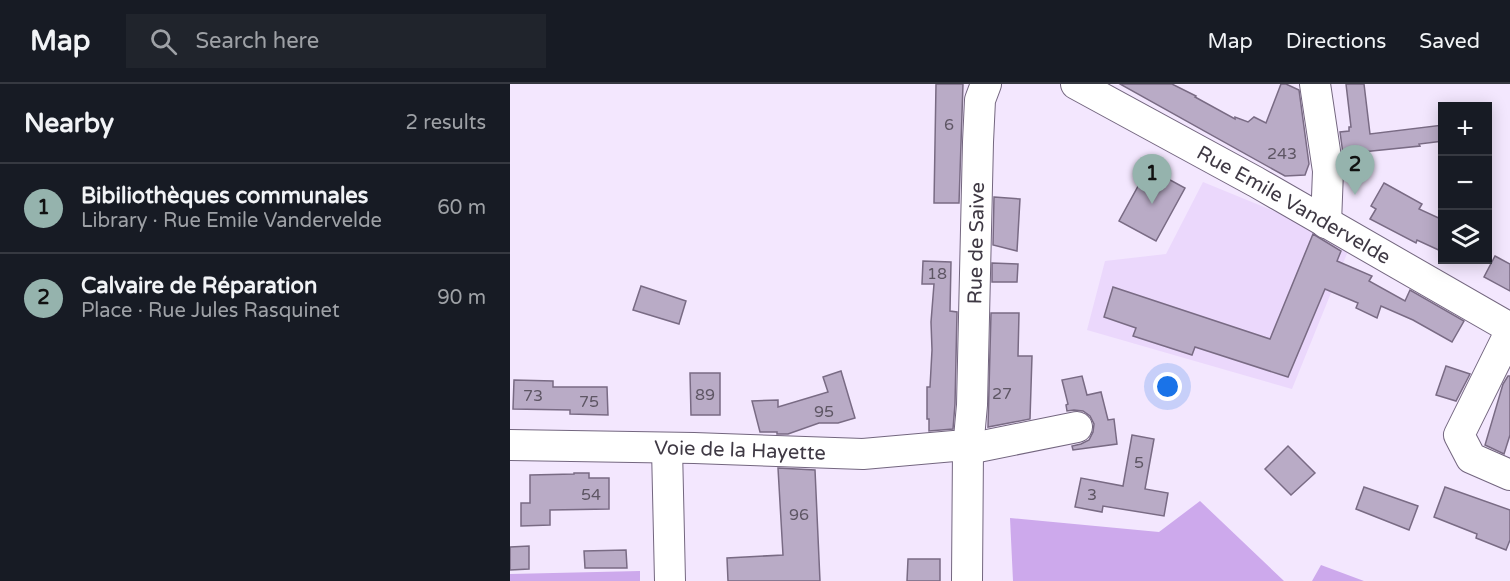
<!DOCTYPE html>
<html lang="en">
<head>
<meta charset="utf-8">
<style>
  :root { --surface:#171b24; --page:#20242c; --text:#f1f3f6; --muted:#9ea1a6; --line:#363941; --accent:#95b3ad }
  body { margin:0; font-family:"Varela Round",sans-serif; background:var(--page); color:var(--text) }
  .controls { position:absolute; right:18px; top:18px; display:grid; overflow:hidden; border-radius:0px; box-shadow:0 3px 15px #0003 }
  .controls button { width:54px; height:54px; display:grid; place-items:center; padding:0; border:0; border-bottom:2px solid var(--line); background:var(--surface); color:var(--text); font:30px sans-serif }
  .you { position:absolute; left:658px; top:303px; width:21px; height:21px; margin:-15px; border:4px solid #fff; border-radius:50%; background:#1a73e8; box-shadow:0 0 0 9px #1a73e833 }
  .badge { display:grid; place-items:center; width:39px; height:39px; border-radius:50%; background:var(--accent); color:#111; font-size:20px; font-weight:700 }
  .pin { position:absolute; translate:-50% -50px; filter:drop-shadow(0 2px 3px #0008) }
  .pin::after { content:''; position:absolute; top:32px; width:21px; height:18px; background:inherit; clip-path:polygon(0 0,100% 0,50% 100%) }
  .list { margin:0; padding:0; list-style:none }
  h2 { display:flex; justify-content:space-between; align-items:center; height:78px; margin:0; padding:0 24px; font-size:26px }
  h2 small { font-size:20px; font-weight:400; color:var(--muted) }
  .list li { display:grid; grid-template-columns:39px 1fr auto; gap:18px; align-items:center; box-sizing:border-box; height:90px; padding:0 24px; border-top:2px solid var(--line) }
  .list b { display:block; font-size:22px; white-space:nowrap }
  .list p { margin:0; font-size:20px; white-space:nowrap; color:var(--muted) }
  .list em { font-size:20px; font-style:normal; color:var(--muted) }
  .icon { flex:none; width:33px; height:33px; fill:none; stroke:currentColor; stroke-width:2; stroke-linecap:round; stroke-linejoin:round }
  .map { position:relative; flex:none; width:1000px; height:497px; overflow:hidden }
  header { display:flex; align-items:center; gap:36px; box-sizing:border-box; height:84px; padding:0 30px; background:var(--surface); border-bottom:2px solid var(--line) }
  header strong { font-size:28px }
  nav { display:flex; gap:33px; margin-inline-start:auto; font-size:21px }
  .search { width:420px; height:54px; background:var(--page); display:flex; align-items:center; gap:15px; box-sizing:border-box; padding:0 21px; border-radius:0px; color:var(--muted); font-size:22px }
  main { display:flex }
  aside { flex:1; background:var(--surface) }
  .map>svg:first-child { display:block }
</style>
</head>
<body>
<header>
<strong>Map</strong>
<div class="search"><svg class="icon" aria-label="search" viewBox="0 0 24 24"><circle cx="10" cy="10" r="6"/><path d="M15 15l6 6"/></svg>Search here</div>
<nav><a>Map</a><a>Directions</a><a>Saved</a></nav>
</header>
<main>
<aside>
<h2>Nearby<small>2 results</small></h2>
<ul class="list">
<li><span class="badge">1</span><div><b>Bibiliothèques communales</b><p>Library · Rue Emile Vandervelde</p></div><em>60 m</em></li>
<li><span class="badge">2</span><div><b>Calvaire de Réparation</b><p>Place · Rue Jules Rasquinet</p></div><em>90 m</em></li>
</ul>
</aside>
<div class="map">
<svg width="1000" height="497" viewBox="0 0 1000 497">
  <rect width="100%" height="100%" fill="#f3e7fe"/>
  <polygon fill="#ebd8fc" points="693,98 803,143 838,167 782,305 577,246 595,177 656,170"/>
  <g fill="#cda9ec">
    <polygon points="690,417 774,497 503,497 500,434 649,448"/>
    <polygon points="811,481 854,497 802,497"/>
    <polygon points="130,487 130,497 0,497 0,490"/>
  </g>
  <g fill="#b9abc6" stroke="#796b84" stroke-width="1.5">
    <polygon points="426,0 453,0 449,119 424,119"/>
    <polygon points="610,0 662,0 686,12 685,13 725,35 725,33 738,38 744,33 756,39 771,0 776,0 789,6 799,80 795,91 775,92"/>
    <polygon points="836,0 854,0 860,50 933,41 933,57 909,60 910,62 833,70 830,48 839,47 839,43 841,43"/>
    <polygon points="638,84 675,104 646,157 609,137"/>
    <polygon points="874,99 912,120 909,125 933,136 933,168 907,156 906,159 860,135 866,125 861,122"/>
    <polygon points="484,113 510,115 507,167 483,161"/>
    <polygon points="803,150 831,167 827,177 862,192 859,197 895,217 900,206 954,237 942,258 903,236 871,222 867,234 846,224 848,219 815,205 778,293 685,263 682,271 623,252 626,244 594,233 603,203 760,255"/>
    <polygon points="985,172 1000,180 1000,207 974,193"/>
    <polygon points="413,177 441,178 440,227 447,228 445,320 443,345 419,347 419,335 417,335 417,303 420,303 422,266 421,238 424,200 412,200"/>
    <polygon points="482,179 508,180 507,198 482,198"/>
    <polygon points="131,202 176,217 169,240 123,226"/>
    <polygon points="481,229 509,229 508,272 522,272 520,335 478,343"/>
    <polygon points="936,282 960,290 946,317 926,311"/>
    <polygon points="331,287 345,334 328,339 309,339 278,350 267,350 267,348 250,348 242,317 268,316 268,323 318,308 313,293"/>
    <polygon points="180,289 210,289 210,331 181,331"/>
    <polygon points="572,292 577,311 591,308 598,336 604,335 607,360 563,366 562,362 571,360 579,356 583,348 584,340 580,332 573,327 564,326 557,327 556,321 558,320 552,296"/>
    <polygon points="998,292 1000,292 1000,351 994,370 975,361 993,300"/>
    <polygon points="4,296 43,297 43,303 97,303 98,331 60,330 60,326 3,325"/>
    <polygon points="622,351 644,355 635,405 658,409 654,432 593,422 592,428 565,423 571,394 613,402"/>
    <polygon points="778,362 805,389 781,411 755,385"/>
    <polygon points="268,384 305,386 310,497 218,497 217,474 273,471"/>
    <polygon points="64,389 79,389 79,394 99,394 99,425 40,426 40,441 11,442 11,419 20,419 20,391 64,390"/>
    <polygon points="854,403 908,422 899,446 846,425"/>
    <polygon points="935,403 1000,426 1000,456 996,466 966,454 967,450 924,433"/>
    <polygon points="19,462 19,485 0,486 0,463"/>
    <polygon points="116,466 117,484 75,484 74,467"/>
    <polygon points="398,475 430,475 430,497 397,497"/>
  </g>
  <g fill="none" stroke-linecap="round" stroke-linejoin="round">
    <g stroke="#73667f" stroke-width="32">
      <g id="minor">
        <path id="s1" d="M 566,0 L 746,98 L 1000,244"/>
        <polyline points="805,0 818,87 816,139"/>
        <polyline points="1000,248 949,351 961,374 1000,391"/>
        <path id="s2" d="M 0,361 L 184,364 L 353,370 L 444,362 L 458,365 L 567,343"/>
        <polyline points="157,364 160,497"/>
        <path id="s3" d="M 457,497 L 458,365 L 462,321 L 468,58 L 470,16 L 476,0"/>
      </g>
    </g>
    <use href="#minor" stroke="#fff" stroke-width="30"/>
  </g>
  <g text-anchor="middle" stroke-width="6" stroke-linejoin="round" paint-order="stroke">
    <g font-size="16" fill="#5e5664">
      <text x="439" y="46">6</text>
      <text x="772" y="75">243</text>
      <text x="427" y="195">18</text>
      <text x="492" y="315">27</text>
      <text x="195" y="316">89</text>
      <text x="23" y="317">73</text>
      <text x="79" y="323">75</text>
      <text x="314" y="333">95</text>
      <text x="629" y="384">5</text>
      <text x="81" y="416">54</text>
      <text x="582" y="416">3</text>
      <text x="289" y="436">96</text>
    </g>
    <g font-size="20" fill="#3f3944" stroke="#fbf8fe">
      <text dy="7" stroke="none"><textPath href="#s1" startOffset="249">Rue Emile Vandervelde</textPath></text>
      <text dy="7" stroke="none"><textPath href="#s3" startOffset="338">Rue de Saive</textPath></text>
      <text dy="7" stroke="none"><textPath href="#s2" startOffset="230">Voie de la Hayette</textPath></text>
    </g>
  </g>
</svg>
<div class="controls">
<button>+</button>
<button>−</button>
<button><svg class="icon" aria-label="layers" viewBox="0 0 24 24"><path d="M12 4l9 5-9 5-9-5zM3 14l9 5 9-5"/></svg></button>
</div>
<div class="you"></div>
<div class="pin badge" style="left:642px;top:120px">1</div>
<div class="pin badge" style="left:845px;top:111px">2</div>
</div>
</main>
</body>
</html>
